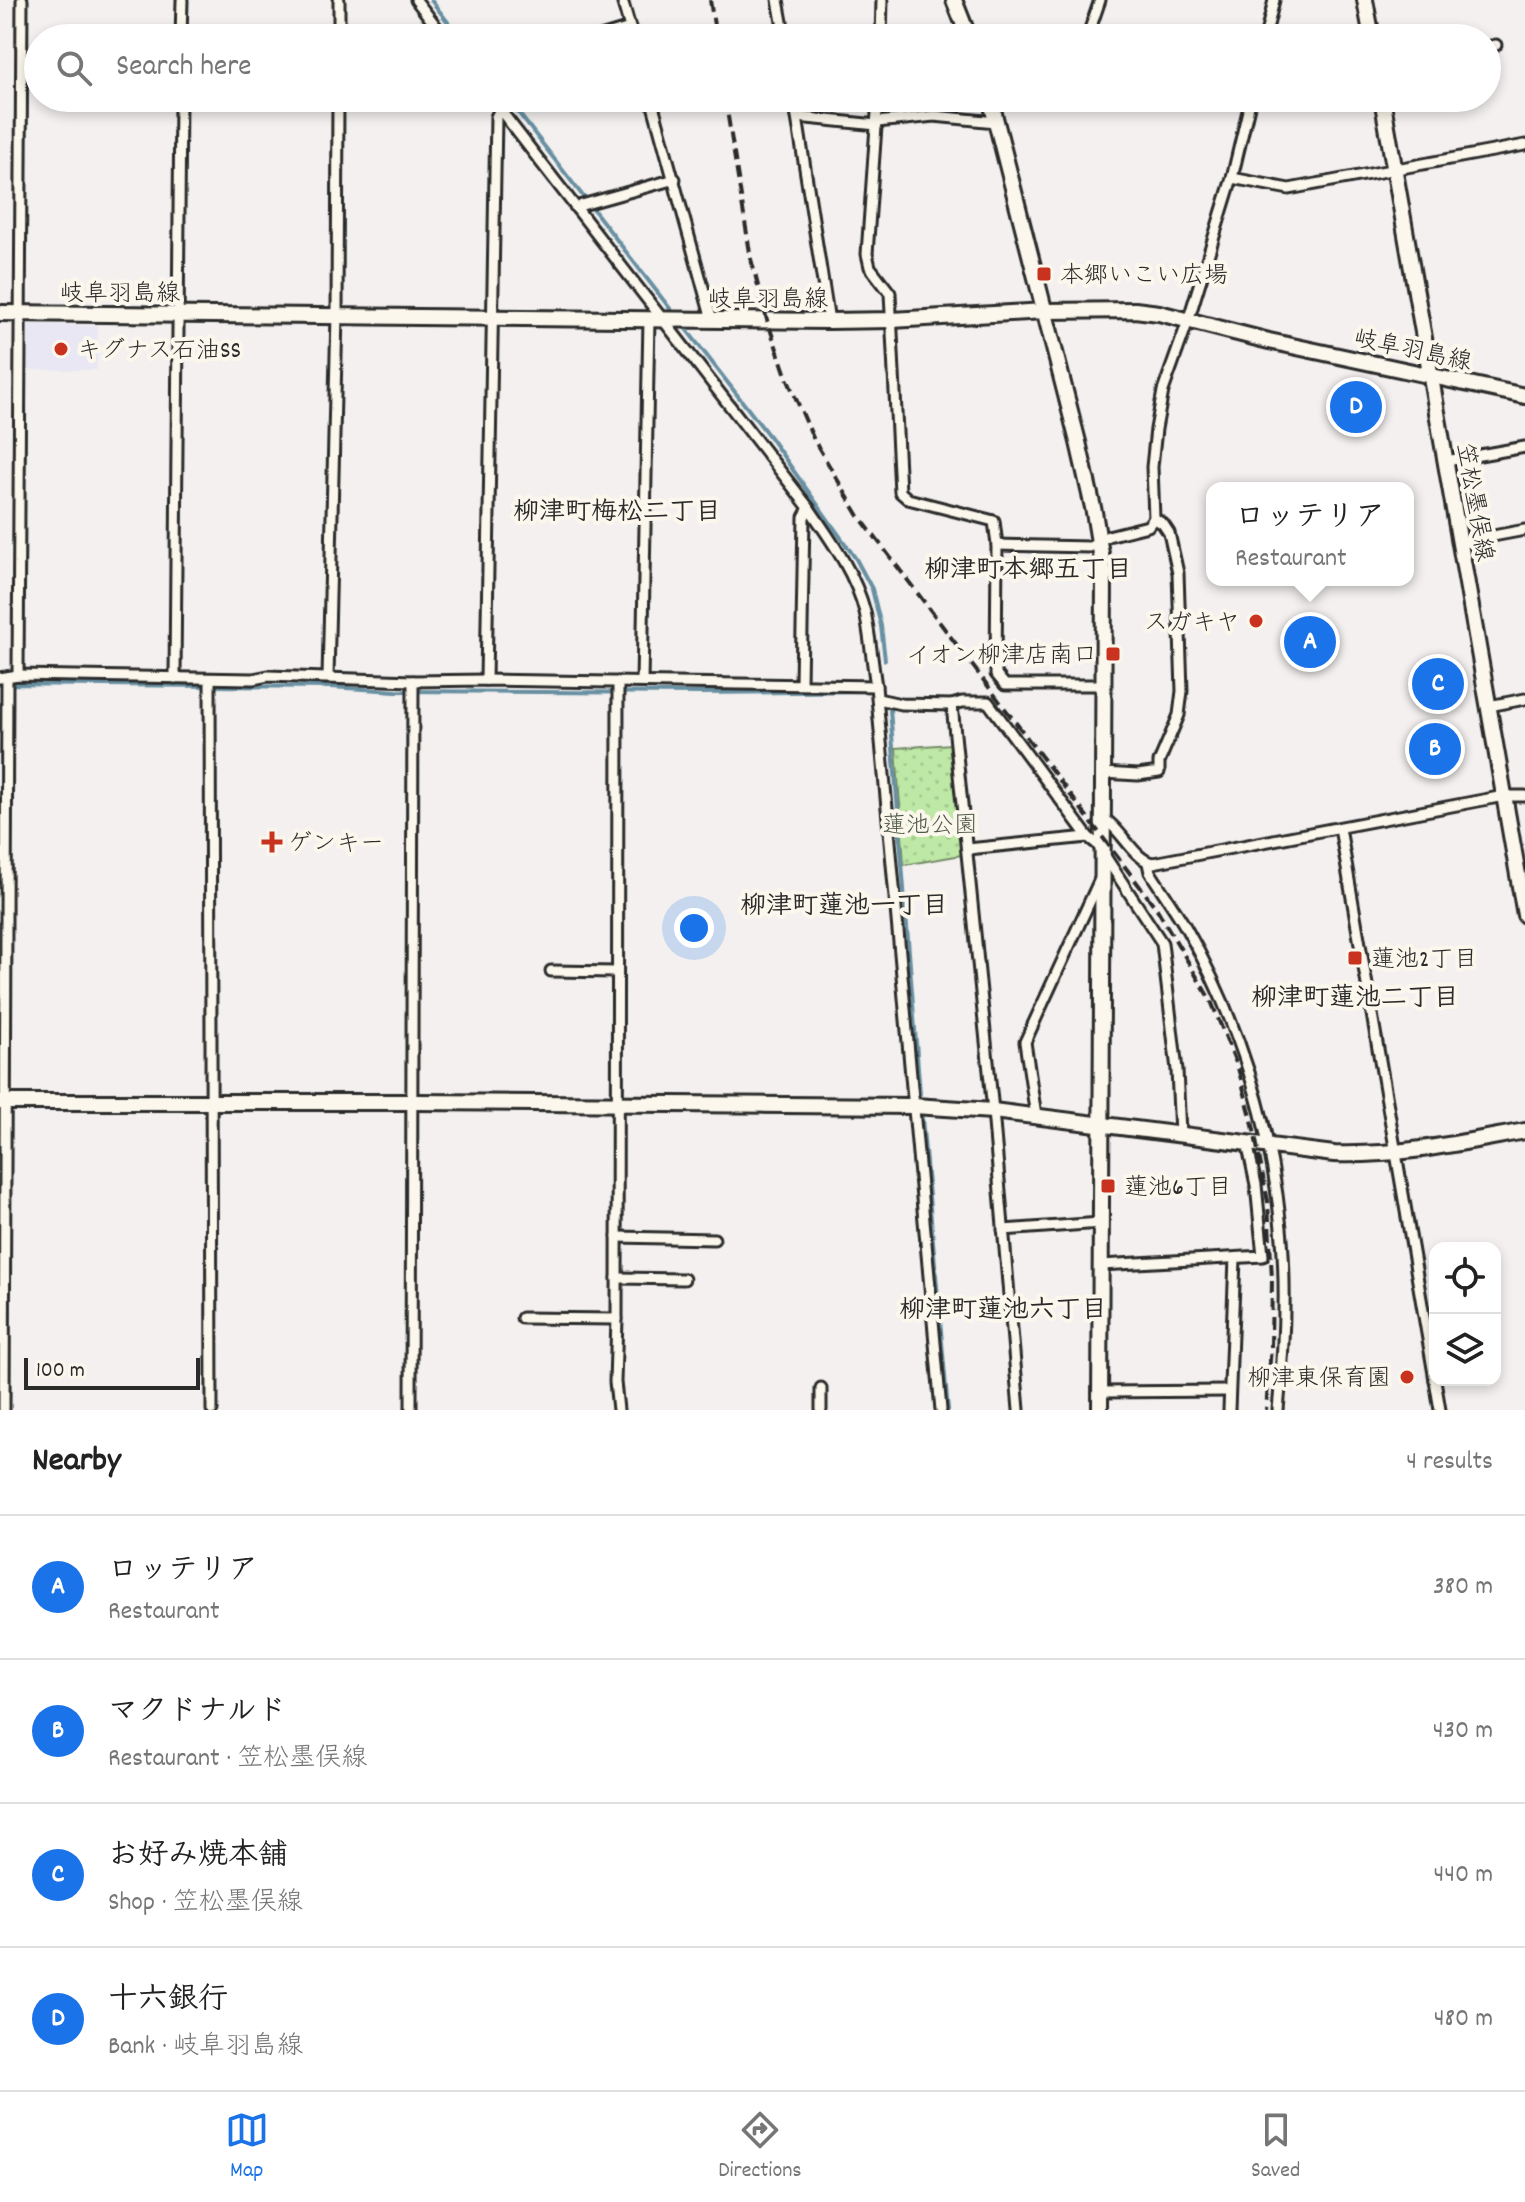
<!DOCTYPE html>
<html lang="en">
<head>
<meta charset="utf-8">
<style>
  :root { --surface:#fff; --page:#f6f6f6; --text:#222; --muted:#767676; --line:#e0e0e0; --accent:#1a73e8 }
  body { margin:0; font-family:Dekko,"Klee One",sans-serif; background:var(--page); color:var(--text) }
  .controls { position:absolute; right:24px; bottom:24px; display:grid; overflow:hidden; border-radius:16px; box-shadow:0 4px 12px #0003 }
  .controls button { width:72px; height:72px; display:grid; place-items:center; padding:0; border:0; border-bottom:2px solid var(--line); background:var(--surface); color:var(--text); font:40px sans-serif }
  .scale { position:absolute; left:24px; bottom:20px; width:176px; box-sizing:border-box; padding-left:8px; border:4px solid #2b2b2b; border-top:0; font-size:22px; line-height:28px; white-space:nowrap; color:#2b2b2b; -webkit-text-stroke:6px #fbf7ec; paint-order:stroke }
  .you { position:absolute; left:694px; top:928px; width:28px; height:28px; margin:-20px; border:6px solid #fff; border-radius:50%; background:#1a73e8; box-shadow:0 0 0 12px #1a73e833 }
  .badge { display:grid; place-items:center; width:52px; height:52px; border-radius:50%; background:var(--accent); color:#fff; font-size:26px; font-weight:700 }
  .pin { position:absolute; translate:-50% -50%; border:4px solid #fff; box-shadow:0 2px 8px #0006 }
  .popup { position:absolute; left:1206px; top:482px; width:208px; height:104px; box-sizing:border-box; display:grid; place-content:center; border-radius:16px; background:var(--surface); filter:drop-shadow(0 2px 6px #0005); font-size:26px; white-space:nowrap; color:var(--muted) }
  .popup b { font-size:30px; color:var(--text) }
  .popup::after { content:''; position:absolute; left:50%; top:100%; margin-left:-16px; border:16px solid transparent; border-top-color:var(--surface) }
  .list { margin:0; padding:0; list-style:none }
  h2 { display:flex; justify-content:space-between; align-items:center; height:104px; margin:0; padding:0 32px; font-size:34px }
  h2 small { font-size:26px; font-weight:400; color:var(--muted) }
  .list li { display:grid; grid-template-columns:52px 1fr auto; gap:24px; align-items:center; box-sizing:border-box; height:144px; padding:0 32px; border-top:2px solid var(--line) }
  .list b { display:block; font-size:30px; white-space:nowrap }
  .list p { margin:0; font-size:26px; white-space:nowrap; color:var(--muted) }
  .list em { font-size:26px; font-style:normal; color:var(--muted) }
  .icon { flex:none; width:44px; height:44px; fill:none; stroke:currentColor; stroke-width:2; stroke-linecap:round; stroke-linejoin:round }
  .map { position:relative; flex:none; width:1525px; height:1410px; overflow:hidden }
  .search { position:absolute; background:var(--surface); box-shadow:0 4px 12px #0003; left:24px; right:24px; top:24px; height:88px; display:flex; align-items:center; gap:20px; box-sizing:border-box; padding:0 28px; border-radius:44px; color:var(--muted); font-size:30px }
  .sheet { height:680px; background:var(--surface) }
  nav { display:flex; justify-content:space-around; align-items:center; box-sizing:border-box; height:112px; border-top:2px solid var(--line); background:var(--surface); font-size:22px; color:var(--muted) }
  nav a { display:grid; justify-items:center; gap:4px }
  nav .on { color:var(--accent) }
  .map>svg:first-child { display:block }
</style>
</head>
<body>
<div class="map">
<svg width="1525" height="1410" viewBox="0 0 1525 1410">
  <defs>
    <pattern id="grass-dots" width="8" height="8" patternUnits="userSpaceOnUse" patternTransform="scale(2)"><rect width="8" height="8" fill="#bde8a5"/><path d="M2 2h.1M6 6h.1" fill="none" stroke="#a3c78e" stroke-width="1.8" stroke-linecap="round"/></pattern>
  </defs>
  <rect width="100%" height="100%" fill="#f3f0ef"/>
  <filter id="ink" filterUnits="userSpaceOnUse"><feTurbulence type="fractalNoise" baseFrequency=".0125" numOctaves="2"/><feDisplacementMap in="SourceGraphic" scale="16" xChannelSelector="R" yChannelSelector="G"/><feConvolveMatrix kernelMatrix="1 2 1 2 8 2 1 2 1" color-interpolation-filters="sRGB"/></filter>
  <g filter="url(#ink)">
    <polygon fill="#e9e7f3" points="28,324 98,326 97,370 24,370 25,328"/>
    <polygon fill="url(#grass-dots)" stroke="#748a68" stroke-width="2" points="951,744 962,855 904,865 896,748"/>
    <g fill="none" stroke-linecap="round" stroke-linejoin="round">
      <g stroke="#6890a2" stroke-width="4">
        <polyline points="431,0 460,38"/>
        <polyline points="507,98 675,315"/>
        <polyline points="683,325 769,436 856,559 872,589 881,626 885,660"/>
        <polyline points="0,684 330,687 396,691 701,693 869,691"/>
        <polyline points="890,709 920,1094"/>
        <polyline points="922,1118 948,1410"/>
      </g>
      <g stroke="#2b2b2b" stroke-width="15">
        <g id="street">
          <polyline points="416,0 445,38"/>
          <polyline points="622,0 633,38"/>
          <polyline points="778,0 785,38"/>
          <polyline points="181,38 182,0"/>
          <polyline points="339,38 339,0"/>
          <polyline points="597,38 630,28"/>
          <polyline points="881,38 882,0"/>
          <polyline points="1087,38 1100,0"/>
          <polyline points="1265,38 1274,0"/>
          <polyline points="1487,47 1496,45"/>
          <path d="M 491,98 L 809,508 C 831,540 855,573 865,612 C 870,636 872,661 876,686 L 941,1410"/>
          <polyline points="651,98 712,320"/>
          <polyline points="794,98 829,321"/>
          <polyline points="878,98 867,254 870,267 890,293 900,492 908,499 994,521 997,545 996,674 1005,685 1103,685"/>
          <polyline points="797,117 877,125"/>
          <polyline points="877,122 934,116 996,122"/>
          <polyline points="1232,178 1289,189 1525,145"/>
          <polyline points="577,209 582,205 675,179"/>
          <polyline points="1446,461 1525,447"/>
          <polyline points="1461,542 1525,530"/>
          <polyline points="997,545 1090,547 1108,536 1148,526 1154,518 1152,467 1156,429 1163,391 1188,321 1232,178 1251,98"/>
          <polyline points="18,675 22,0"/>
          <polyline points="328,677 337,315 338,98"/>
          <polyline points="0,678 18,675 253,679 268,676 413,681 486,680 876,686"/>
          <polyline points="175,678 180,98"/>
          <polyline points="210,679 212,1410"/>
          <polyline points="486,680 496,117 500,109"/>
          <polyline points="618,682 617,1319 615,1382 618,1410"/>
          <polyline points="642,682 649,319"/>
          <polyline points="801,683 804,517 809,508"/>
          <polyline points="878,699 901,704 952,705 962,702 988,702 1088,837 1097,844 1162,943 1177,1070 1180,1134"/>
          <polyline points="952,705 993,1111 1019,1410"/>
          <polyline points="1489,706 1525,699"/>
          <polyline points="1103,773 1138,775 1159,772 1159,762 1179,715 1182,691 1178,573 1169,533 1163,524 1154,518"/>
          <path d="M 1103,818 C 1121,828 1134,860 1153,863 L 1504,796 L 1525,796"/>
          <polyline points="1340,828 1435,1380"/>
          <polyline points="968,849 1088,837"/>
          <path d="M 1148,863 L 1150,872 C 1162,891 1175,909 1186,928 C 1238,1019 1271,1124 1281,1228 C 1287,1288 1284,1350 1278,1410"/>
          <polyline points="551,971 617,972"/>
          <polyline points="1036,1116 1025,1042 1101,877"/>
          <polyline points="1003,1230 1101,1223"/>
          <polyline points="617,1237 714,1239"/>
          <polyline points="1101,1265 1263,1256 1256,1185 1247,1142"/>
          <polyline points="617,1278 684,1279"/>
          <polyline points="522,1318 617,1319"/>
          <polyline points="1435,1380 1440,1410"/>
          <polyline points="821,1388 821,1410"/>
          <polyline points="1100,1392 1229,1391"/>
          <polyline points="4,1410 7,678"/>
          <polyline points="411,1410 413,681"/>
          <polyline points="1229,1410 1235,1259"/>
        </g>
      </g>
      <g stroke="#2b2b2b" stroke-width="20">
        <g id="secondary">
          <polyline points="954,0 969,38"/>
          <polyline points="1365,0 1372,38"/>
          <polyline points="990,98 1078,442 1094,512 1104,572 1100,1410"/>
          <polyline points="1382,98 1525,915"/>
          <polyline points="0,313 829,321 892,320 1045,311 1135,310 1159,313 1269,341 1525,396"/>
          <path d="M 0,1102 L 414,1102 L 914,1106 L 993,1111 L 1334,1154 C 1402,1156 1459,1143 1525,1131"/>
        </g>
      </g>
      <use href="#street" stroke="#fbf7ec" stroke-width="9"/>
      <use href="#secondary" stroke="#fbf7ec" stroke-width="14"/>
      <g stroke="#2b2b2b" stroke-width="4" stroke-dasharray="12 6" stroke-linecap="butt">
        <polyline points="710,0 716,38"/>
        <polyline points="725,98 751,259 767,320 787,378 814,440 859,516 1157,909 1211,1001 1238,1068 1252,1120 1268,1202 1272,1279 1271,1347 1266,1410"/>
      </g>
    </g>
  </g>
  <g fill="#c8321e" stroke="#fbf7ec" stroke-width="3">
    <rect x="1036" y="266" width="16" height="16" rx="4"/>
    <circle cx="61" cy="349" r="8"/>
    <circle cx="1256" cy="621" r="8"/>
    <rect x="1105" y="646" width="16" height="16" rx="4"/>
    <path d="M268 830h8v8h8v8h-8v8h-8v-8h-8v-8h8z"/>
    <rect x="1347" y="950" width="16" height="16" rx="4"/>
    <rect x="1100" y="1178" width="16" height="16" rx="4"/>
    <circle cx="1407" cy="1377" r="8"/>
  </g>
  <g text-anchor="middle" stroke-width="8" stroke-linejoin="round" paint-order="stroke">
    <g font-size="24" fill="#2b2b2b" stroke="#fbf7ec" text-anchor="start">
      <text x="1060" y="282">本郷いこい広場</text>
      <text x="77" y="357">キグナス石油SS</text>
      <text x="1240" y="629" text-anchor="end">スガキヤ</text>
      <text x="1097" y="662" text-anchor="end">イオン柳津店南口</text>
      <text x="288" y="850">ゲンキー</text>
      <text x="1371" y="966">蓮池2丁目</text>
      <text x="1124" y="1194">蓮池6丁目</text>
      <text x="1391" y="1385" text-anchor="end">柳津東保育園</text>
    </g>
    <g font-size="24" fill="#2b2b2b" stroke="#fbf7ec">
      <text x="120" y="300">岐阜羽島線</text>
      <text x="768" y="306">岐阜羽島線</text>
      <text transform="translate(1413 349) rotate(12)" y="8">岐阜羽島線</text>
      <text transform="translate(1476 502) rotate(80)" y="8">笠松墨俣線</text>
    </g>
    <g font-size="24" fill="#505a4a" stroke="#fbf7ec">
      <text x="930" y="832">蓮池公園</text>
    </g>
    <g font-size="26" font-weight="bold" fill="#2b2b2b" stroke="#fbf7ec">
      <text x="617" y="519">柳津町梅松二丁目</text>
      <text x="1028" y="577">柳津町本郷五丁目</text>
      <text x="844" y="913">柳津町蓮池一丁目</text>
      <text x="1355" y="1005">柳津町蓮池二丁目</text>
      <text x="1003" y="1317">柳津町蓮池六丁目</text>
    </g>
  </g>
</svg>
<div class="controls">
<button><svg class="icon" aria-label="locate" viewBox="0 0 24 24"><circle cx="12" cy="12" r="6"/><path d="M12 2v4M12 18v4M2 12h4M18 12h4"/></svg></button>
<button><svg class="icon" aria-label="layers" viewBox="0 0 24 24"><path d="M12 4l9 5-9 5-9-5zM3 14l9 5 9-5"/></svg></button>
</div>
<div class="scale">100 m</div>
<div class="you"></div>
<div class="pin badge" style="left:1310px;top:642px">A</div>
<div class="popup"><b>ロッテリア</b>Restaurant</div>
<div class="pin badge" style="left:1435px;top:749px">B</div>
<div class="pin badge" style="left:1438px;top:684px">C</div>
<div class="pin badge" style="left:1356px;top:407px">D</div>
<div class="search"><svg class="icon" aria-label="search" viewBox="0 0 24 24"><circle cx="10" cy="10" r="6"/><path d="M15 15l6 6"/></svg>Search here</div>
</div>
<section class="sheet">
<h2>Nearby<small>4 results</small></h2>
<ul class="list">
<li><span class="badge">A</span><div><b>ロッテリア</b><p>Restaurant</p></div><em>380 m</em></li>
<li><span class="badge">B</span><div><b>マクドナルド</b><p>Restaurant · 笠松墨俣線</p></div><em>430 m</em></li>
<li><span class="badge">C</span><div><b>お好み焼本舗</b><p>Shop · 笠松墨俣線</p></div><em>440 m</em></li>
<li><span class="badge">D</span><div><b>十六銀行</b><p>Bank · 岐阜羽島線</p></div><em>480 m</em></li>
</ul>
</section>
<nav>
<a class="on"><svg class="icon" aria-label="map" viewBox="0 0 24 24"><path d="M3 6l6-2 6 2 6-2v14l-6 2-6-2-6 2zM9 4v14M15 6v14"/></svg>Map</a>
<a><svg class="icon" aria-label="directions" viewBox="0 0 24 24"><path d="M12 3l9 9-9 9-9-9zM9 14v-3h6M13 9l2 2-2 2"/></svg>Directions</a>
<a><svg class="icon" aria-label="saved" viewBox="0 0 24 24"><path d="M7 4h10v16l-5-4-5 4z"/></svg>Saved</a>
</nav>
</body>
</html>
